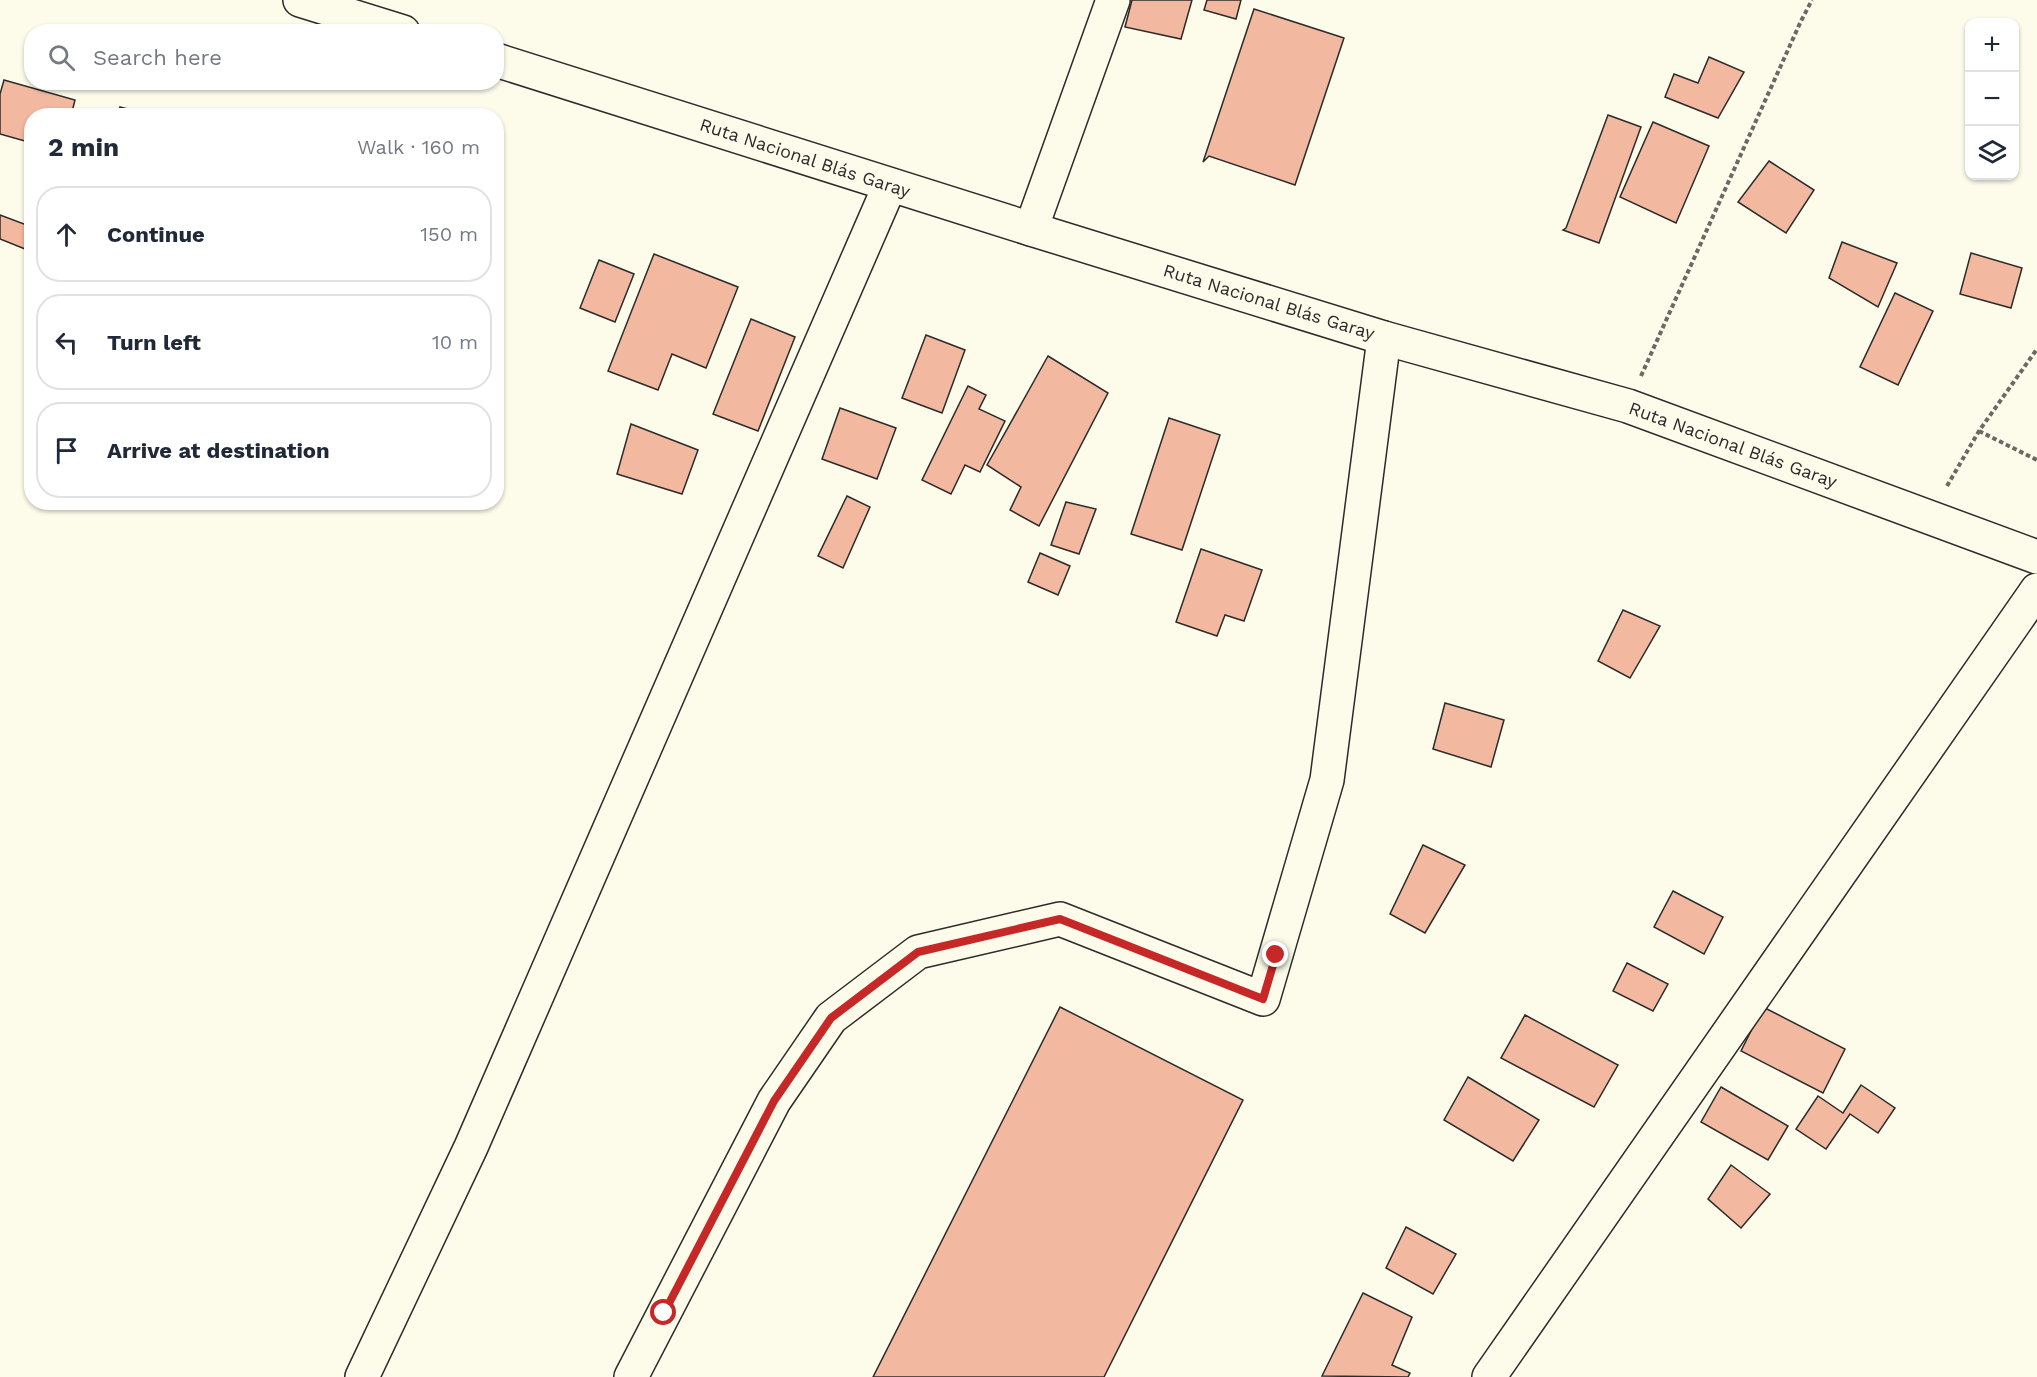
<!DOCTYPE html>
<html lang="en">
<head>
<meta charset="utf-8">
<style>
  :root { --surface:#fff; --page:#f2f2f3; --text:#1f2937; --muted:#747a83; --line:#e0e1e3 }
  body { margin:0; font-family:"Work Sans",sans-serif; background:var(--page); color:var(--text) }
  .controls { position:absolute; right:18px; top:18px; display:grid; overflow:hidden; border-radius:12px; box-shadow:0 2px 4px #0004 }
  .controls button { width:54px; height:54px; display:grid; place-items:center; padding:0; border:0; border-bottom:2px solid var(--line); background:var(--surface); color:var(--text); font:30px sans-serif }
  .stop { position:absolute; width:18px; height:18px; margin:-14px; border:4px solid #c62828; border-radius:50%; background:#fff }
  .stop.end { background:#c62828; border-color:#fff; box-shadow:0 2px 6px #0008 }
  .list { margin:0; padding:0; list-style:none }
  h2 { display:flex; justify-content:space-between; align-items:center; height:78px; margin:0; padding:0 24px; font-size:26px }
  h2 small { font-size:20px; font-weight:400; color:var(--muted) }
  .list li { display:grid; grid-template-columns:39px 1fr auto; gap:18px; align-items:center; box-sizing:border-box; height:96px; margin:0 12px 12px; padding:0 12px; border:2px solid var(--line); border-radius:24px }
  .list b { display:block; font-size:22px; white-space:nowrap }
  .list em { font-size:20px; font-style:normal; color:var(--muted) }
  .icon { flex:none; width:33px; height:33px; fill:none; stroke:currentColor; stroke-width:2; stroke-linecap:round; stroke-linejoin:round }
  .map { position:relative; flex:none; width:2037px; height:1377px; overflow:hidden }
  .search { position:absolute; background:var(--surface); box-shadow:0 2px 4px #0004; left:24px; top:24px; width:480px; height:66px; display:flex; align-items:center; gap:15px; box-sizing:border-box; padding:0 21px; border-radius:24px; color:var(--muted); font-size:22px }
  .panel { position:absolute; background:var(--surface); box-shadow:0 2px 4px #0004; left:24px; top:108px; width:480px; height:402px; border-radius:24px }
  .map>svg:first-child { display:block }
</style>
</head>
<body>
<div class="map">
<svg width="2037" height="1377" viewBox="0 0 2037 1377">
  <rect width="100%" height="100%" fill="#fdfbea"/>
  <g fill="#f2b8a0" stroke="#2b2b2b" stroke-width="1.5">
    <polygon points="1132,0 1192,0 1181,39 1125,27"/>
    <polygon points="1207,0 1241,0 1236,19 1204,10"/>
    <polygon points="1254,9 1344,38 1295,185 1209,156 1203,162"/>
    <polygon points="1709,57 1744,72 1718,118 1665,97 1674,74 1698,83"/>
    <polygon points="4,80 75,100 71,116 32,116 32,143 0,134 0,94"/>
    <polygon points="120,107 155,116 118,116"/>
    <polygon points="1608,115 1641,127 1599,243 1563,230 1566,228"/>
    <polygon points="1653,122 1709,146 1676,223 1620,197"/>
    <polygon points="1769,161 1814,190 1786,233 1738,202"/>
    <polygon points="0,215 32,227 32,233 25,249 0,239"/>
    <polygon points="1842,242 1897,263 1878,307 1829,278"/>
    <polygon points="1971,253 2022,268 2011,308 1960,294"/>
    <polygon points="654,254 738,287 706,368 672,354 658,390 608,371"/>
    <polygon points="599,260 634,274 615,322 580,308"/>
    <polygon points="1895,293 1933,311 1898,385 1860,367"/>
    <polygon points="751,319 795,337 758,431 713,414"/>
    <polygon points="926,335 965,350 942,413 902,398"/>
    <polygon points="1048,356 1108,393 1039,526 1010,510 1021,487 987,465"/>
    <polygon points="968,386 986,395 979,409 1005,421 980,472 965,465 951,494 922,480"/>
    <polygon points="840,408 896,428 877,479 822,459"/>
    <polygon points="1169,418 1220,435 1182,550 1131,534"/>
    <polygon points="631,424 698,450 682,494 617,474"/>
    <polygon points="847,496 870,507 843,568 818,556"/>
    <polygon points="1066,502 1096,509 1079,554 1051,545"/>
    <polygon points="1201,549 1262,570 1244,621 1225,615 1217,636 1176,622"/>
    <polygon points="1040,553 1070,566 1058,595 1028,582"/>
    <polygon points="1623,610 1660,626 1630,678 1598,661"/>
    <polygon points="1445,703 1504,720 1491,767 1433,749"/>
    <polygon points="1423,845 1465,865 1425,933 1390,914"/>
    <polygon points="1673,891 1723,917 1704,954 1654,927"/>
    <polygon points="1627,963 1668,984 1653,1011 1613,991"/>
    <polygon points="1060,1007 1243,1100 1104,1377 873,1377"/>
    <polygon points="1763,1007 1845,1049 1823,1093 1741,1051"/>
    <polygon points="1525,1015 1618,1065 1594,1107 1501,1058"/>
    <polygon points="1468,1077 1539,1120 1513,1161 1444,1120"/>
    <polygon points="1861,1085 1895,1108 1878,1133 1850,1114 1826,1149 1796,1129 1818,1096 1843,1113"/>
    <polygon points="1721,1087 1788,1126 1768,1160 1701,1122"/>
    <polygon points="1731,1165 1770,1194 1741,1228 1708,1199"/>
    <polygon points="1406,1227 1456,1254 1433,1294 1386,1268"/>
    <polygon points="1363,1293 1412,1317 1392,1365 1410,1373 1408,1377 1322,1376"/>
  </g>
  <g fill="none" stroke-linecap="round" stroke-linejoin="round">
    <g stroke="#2b2b2b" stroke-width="36">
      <g id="minor">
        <polyline points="1031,229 1113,0"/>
        <polyline points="362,1377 471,1147 890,185"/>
        <polyline points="631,1377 774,1101 831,1018 918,952 1060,919 1263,999 1327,780 1384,338"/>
        <polyline points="1489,1377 2037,590"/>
      </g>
    </g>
    <g stroke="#2b2b2b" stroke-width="36">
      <g id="highway">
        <polyline points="300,0 403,32"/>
        <polyline points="496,60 1031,229 1384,338 1628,406 2037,557"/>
      </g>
    </g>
    <g stroke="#6a6964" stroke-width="4" stroke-dasharray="4.5 3" stroke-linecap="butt">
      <polyline points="1641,376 1801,21 1812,0"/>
      <polyline points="1979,431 2037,460"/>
      <polyline points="1947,486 1979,431 2037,349"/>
    </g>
    <use href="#minor" stroke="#fdfbea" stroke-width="33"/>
    <use href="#highway" stroke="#fdfbea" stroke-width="33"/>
  </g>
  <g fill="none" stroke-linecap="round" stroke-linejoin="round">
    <polyline stroke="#c62828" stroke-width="8" points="664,1313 774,1101 831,1018 918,952 1060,919 1263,999 1276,955"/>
  </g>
  <g text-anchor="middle" stroke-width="4.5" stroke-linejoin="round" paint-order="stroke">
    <g font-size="18" fill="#2b2b2b" stroke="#fdfbea">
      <text transform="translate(805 158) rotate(18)" y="6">Ruta Nacional Blás Garay</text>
      <text transform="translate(1269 302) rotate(17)" y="6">Ruta Nacional Blás Garay</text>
      <text transform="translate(1733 445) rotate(20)" y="6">Ruta Nacional Blás Garay</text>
    </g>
  </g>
</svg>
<div class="controls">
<button>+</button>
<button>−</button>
<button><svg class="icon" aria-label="layers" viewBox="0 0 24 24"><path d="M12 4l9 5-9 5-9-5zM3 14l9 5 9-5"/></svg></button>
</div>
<div class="stop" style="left:664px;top:1313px"></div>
<div class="stop end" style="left:1276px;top:955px"></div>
<div class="search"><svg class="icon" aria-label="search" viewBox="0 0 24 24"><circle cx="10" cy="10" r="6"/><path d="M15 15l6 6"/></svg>Search here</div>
<section class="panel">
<h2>2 min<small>Walk · 160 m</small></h2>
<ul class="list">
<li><svg class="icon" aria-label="ahead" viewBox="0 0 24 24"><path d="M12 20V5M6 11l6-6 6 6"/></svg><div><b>Continue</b></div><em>150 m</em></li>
<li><svg class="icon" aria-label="left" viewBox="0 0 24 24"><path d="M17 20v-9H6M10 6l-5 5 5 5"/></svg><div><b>Turn left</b></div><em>10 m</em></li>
<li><svg class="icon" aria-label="arrive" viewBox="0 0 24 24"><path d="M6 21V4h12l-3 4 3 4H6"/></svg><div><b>Arrive at destination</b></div></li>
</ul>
</section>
</div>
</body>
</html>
